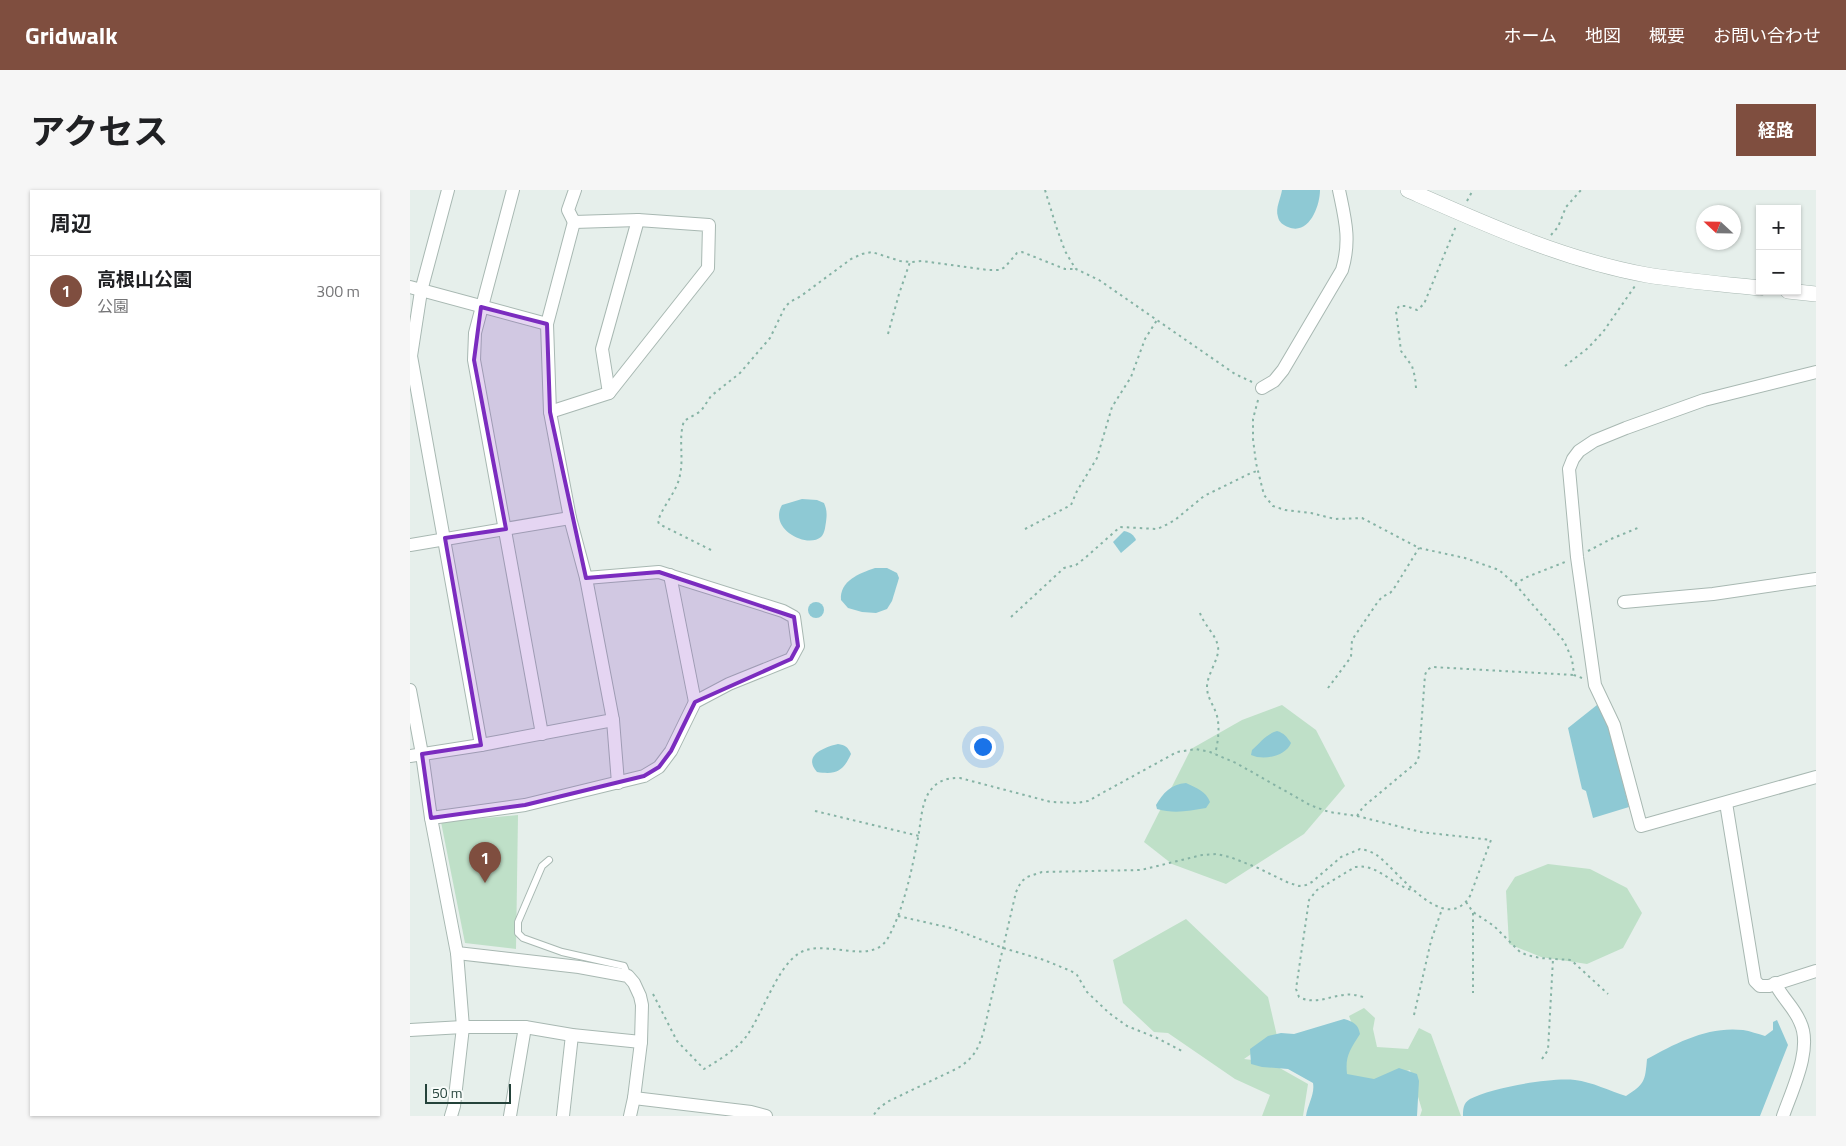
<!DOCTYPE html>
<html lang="ja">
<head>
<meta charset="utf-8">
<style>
  :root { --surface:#fff; --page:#f6f6f6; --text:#202124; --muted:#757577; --line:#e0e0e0; --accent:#7f4e3f }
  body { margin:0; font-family:"Titillium Web","Noto Sans JP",sans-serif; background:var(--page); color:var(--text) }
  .controls { position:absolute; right:15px; top:15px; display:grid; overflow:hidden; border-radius:0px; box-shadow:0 1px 4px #0004 }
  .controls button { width:45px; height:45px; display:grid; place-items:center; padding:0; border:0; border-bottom:1px solid var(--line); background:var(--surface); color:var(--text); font:25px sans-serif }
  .compass { position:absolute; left:1286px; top:15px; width:45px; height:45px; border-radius:50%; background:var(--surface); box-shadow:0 1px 4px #0004; rotate:292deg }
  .scale { position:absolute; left:15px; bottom:12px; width:86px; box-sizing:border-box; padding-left:5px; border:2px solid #24423a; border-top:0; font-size:14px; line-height:18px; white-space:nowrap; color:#24423a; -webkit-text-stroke:4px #f7fbf9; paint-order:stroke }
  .you { position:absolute; left:572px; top:556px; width:18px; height:18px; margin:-12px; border:4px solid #fff; border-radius:50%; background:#1a73e8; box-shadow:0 0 0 8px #1a73e833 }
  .badge { display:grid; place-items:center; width:32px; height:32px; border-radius:50%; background:var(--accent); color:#fff; font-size:16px; font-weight:700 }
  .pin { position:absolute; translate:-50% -41px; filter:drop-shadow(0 1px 2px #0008) }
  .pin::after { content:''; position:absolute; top:26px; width:18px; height:15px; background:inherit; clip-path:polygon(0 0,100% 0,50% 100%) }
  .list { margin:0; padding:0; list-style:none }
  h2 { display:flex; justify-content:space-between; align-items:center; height:65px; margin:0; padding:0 20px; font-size:21px }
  h2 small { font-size:16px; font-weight:400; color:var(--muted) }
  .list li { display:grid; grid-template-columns:32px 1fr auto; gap:15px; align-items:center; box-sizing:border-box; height:70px; padding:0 20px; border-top:1px solid var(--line) }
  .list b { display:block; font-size:19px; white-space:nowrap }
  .list p { margin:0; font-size:16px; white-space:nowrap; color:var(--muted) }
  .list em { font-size:16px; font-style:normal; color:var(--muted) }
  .map { position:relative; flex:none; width:1406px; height:926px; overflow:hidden; border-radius:0px }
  header { display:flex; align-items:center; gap:30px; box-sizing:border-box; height:70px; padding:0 25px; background:var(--accent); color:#fff }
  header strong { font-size:24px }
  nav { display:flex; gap:28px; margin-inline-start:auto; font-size:18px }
  .intro { display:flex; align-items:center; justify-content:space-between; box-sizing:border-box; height:120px; padding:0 30px }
  h1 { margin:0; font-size:35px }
  .button { padding:12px 22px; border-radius:0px; background:var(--accent); color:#fff; font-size:18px; font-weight:700 }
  main { display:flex; gap:30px; padding:0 30px }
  aside { flex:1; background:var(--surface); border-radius:0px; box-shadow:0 1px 4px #0004 }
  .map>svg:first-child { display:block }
</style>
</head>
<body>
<header>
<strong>Gridwalk</strong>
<nav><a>ホーム</a><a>地図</a><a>概要</a><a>お問い合わせ</a></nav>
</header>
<div class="intro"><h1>アクセス</h1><a class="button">経路</a></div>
<main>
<aside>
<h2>周辺<small></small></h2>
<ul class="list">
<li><span class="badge">1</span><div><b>高根山公園</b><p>公園</p></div><em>300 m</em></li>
</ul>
</aside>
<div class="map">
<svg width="1406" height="926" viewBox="0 0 1406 926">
  <rect width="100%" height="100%" fill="#e6efeb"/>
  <g fill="#bfe0c8">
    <polygon points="872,515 906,540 935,596 894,644 816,694 762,674 734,652 781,559 832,530"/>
    <polygon points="108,625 106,759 55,753 31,632"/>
    <polygon points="1138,674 1180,679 1217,698 1232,723 1213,758 1177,774 1131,767 1099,754 1096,701 1105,687"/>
    <polygon points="776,729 858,807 867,846 834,869 859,872 898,894 893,926 852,926 860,905 825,889 758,843 744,842 713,813 703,770"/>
    <polygon points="954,818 965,828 963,839 967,857 998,859 1009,838 1021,844 1051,926 1010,926 1012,920 1000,880 963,891 934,885 934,862 945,842 939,826"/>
  </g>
  <g fill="#8ec9d4">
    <path d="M 872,0 L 910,0 C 910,16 899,46 878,37 C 873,35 869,32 868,27 C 865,18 871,8 872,0 Z"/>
    <path d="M 392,309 L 407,310 L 414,313 C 417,320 417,324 416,332 C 415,337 415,343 411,347 C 397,359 358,339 372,315 Z"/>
    <path d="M 714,341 C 720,342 724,345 726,350 L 711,363 L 703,352 Z"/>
    <path d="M 465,378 L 477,378 L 487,383 L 489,388 L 482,411 L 477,419 L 466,423 L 452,422 L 438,418 L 431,410 C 429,391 450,383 465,378 Z"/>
    <circle cx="406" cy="420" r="8"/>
    <polygon points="1187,515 1197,530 1219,617 1183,628 1176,601 1172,599 1158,538"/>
    <path d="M 867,541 C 874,543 877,547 881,553 C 876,566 854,571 841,565 L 842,560 C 850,553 856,544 867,541 Z"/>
    <path d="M 428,554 C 435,555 438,557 441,564 C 433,581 427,585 407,582 C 392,565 415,557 428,554 Z"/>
    <path d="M 776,593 C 786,598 796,601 800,612 L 796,618 C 779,621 764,624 747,619 L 746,615 C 753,603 761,594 776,593 Z"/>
    <path d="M 934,829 C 944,832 948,834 950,844 C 940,860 935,866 937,884 L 964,889 L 989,878 L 1007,884 L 1009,891 L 1007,926 L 896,926 C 898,914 905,904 903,893 L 878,879 L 852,877 L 841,874 L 840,859 L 858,846 L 871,843 L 884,844 Z"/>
    <path d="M 1367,830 L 1378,855 L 1350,926 L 1053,926 C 1053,920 1053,913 1060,909 C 1080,898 1141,887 1165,890 C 1182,892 1200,901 1216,906 C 1235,894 1235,891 1237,869 C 1266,853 1298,836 1333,840 C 1340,841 1348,844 1355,846 L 1363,840 L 1363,832 Z"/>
  </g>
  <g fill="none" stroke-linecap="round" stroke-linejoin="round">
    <g stroke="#a8b8b2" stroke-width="8">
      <polyline id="service" points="139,670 132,676 108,732 108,743 113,748 152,762 214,776 218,786"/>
    </g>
    <g stroke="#a8b8b2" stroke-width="14">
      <g id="minor">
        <polyline points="38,0 11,101 1,166 71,555"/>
        <polyline points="103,0 65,143 64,170 132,544"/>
        <polyline points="0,97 137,134 140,222 160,328 176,388 203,530 71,555 0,566"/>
        <polyline points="137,134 164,32"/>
        <polyline points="1406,182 1294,210 1216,238 1184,251 1169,261 1163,269 1159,279 1167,367 1185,495 1204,535 1231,636 1406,587"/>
        <path d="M 852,198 L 864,191 L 873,180 L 932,80 C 941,50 935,29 929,0"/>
        <polyline points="199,203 192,159 228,30"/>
        <polyline points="140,222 199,203 298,78 299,35 228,30 164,32 158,20 165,0"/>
        <polyline points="0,355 160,328"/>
        <polyline points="260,385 285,512"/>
        <polyline points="1214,412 1303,404 1406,389"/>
        <polyline points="0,500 12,564 21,628 47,763 53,837 44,916 41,926"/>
        <polyline points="203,530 208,593"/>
        <polyline points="1316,613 1345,791 1350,796 1359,796 1406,781"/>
        <polyline points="21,628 115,615 234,586 249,577 261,561 285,512 319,494 381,469 388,456 384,427 373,421 249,382 176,388"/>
        <polyline points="47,763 169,777 218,786 224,793 230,806 232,815 231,852 224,908 220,926"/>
        <path d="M 1365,793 C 1372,808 1384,817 1390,832 C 1403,858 1382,900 1373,926"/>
        <polyline points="0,840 53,837 115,837 162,845 231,852"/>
        <polyline points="224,908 341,922 356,926"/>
        <polyline points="100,926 115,837"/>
        <polyline points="153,926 162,845"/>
      </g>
    </g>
    <g stroke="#a8b8b2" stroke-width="16">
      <g id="tertiary">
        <path d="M 998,0 C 1075,34 1154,70 1237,85 C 1274,91 1312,94 1350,98"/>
        <polyline points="1378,101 1406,104"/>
      </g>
    </g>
    <g stroke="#86b3a5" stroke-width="2" stroke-dasharray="2.5 4" stroke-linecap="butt">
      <polyline points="635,0 646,36 655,61 662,73 666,79 689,90 825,184 842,192"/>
      <polyline points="1057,11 1063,0"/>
      <polyline points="1141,45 1148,37 1156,17 1171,0"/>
      <polyline points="478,144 489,104 500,72"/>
      <polyline points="1155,176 1178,158 1193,142 1225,96"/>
      <polyline points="1006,198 1005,187 1002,176 991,161 986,121 989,116 996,116 1007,120 1014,114 1046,36"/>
      <polyline points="848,210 843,229 843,249 846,273 854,305 863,316 875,320 901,323 925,329 952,328 1009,358 1055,368 1089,380 1105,394 1154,451 1162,469 1164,485 1172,488"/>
      <polyline points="615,339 661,315 667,301 687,268 702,217 721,187 735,149 747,130"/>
      <path d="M 301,360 L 249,334 L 248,331 C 253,315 267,302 270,285 C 274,267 268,249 274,231 L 291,221 L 301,206 L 330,183 L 360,148 L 375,117 L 380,112 L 391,106 L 441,69 L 452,64 L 462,62 L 490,71 L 501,72 L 512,71 L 578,80 L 590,80 L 595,77 L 607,63 L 612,62 L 655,79 L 666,79"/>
      <polyline points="1178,361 1201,349 1230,337"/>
      <polyline points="1105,394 1117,387 1155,372"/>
      <path d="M 790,423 C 794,435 807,446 808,457 C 810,468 797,484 797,497 C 797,508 804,515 807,526 C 810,537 808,553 805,564"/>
      <polyline points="601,427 654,378 666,375 675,368 710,337 747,339 754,336 765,330 794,306 841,283 847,281"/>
      <polyline points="918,498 941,467 942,450 967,413 972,407 980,403 983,400 1009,358"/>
      <polyline points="405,621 509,646"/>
      <polyline points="947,626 953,617 1007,572 1009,566 1015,485 1017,480 1022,477 1164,485"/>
      <polyline points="1056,712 1063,722 1084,736 1110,762 1117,765 1130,768 1161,770 1198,804"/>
      <polyline points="1063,723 1063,803"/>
      <polyline points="488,726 541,738 593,758 634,770 661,781 667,785 677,802 699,823 717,836 747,848 772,861"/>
      <path d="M 243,804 L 267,851 L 294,879 C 309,870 328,859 338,844 C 353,822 367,778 388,764 C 413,746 463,779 479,746 C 494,718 502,679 508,648 C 511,633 511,613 520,601 C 528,590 537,588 550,588 L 641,612 L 667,613 L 678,611 L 694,602 L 767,562 L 786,559 L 800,562 L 826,573 L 900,615 L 919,622 L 947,626 L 1011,642 L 1081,650 L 1060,706 C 1035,747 988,681 968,666 C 963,662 956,660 950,659 L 931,667 L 902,692 L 896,695 L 889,696 L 879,693 L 848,678 L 820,667 L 806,664 L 792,665 L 731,680 L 632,682 L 617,687 L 611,692 L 606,702 L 574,840 C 569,858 564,868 548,878 L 477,912 L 468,919 L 463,926"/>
      <path d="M 953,807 C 927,798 911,818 889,807 L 886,799 L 899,710 L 907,700 L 945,677 C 967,673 982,695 1002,700"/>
      <polyline points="1004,825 1021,751 1032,719"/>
      <polyline points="1132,869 1138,860 1143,769"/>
    </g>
    <use href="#service" stroke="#fff" stroke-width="6"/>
    <use href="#minor" stroke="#fff" stroke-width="12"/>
    <use href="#tertiary" stroke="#fff" stroke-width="15"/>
  </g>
  <path fill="#7b2cbf" fill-opacity="0.2" stroke="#7b2cbf" stroke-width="4" stroke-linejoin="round" d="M 71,117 L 137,134 L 140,222 L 176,388 L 249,382 L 384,427 L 388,456 L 381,469 L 285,512 L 261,561 L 249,577 L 234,586 L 115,615 L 21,628 L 12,564 L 71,555 L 35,348 L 96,339 L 64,170 Z"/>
</svg>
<div class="controls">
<button>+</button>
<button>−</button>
</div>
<svg class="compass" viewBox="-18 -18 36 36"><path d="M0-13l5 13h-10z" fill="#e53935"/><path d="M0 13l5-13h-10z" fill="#757577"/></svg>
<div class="scale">50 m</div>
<div class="you"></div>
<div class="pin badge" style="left:75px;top:693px">1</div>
</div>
</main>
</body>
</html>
